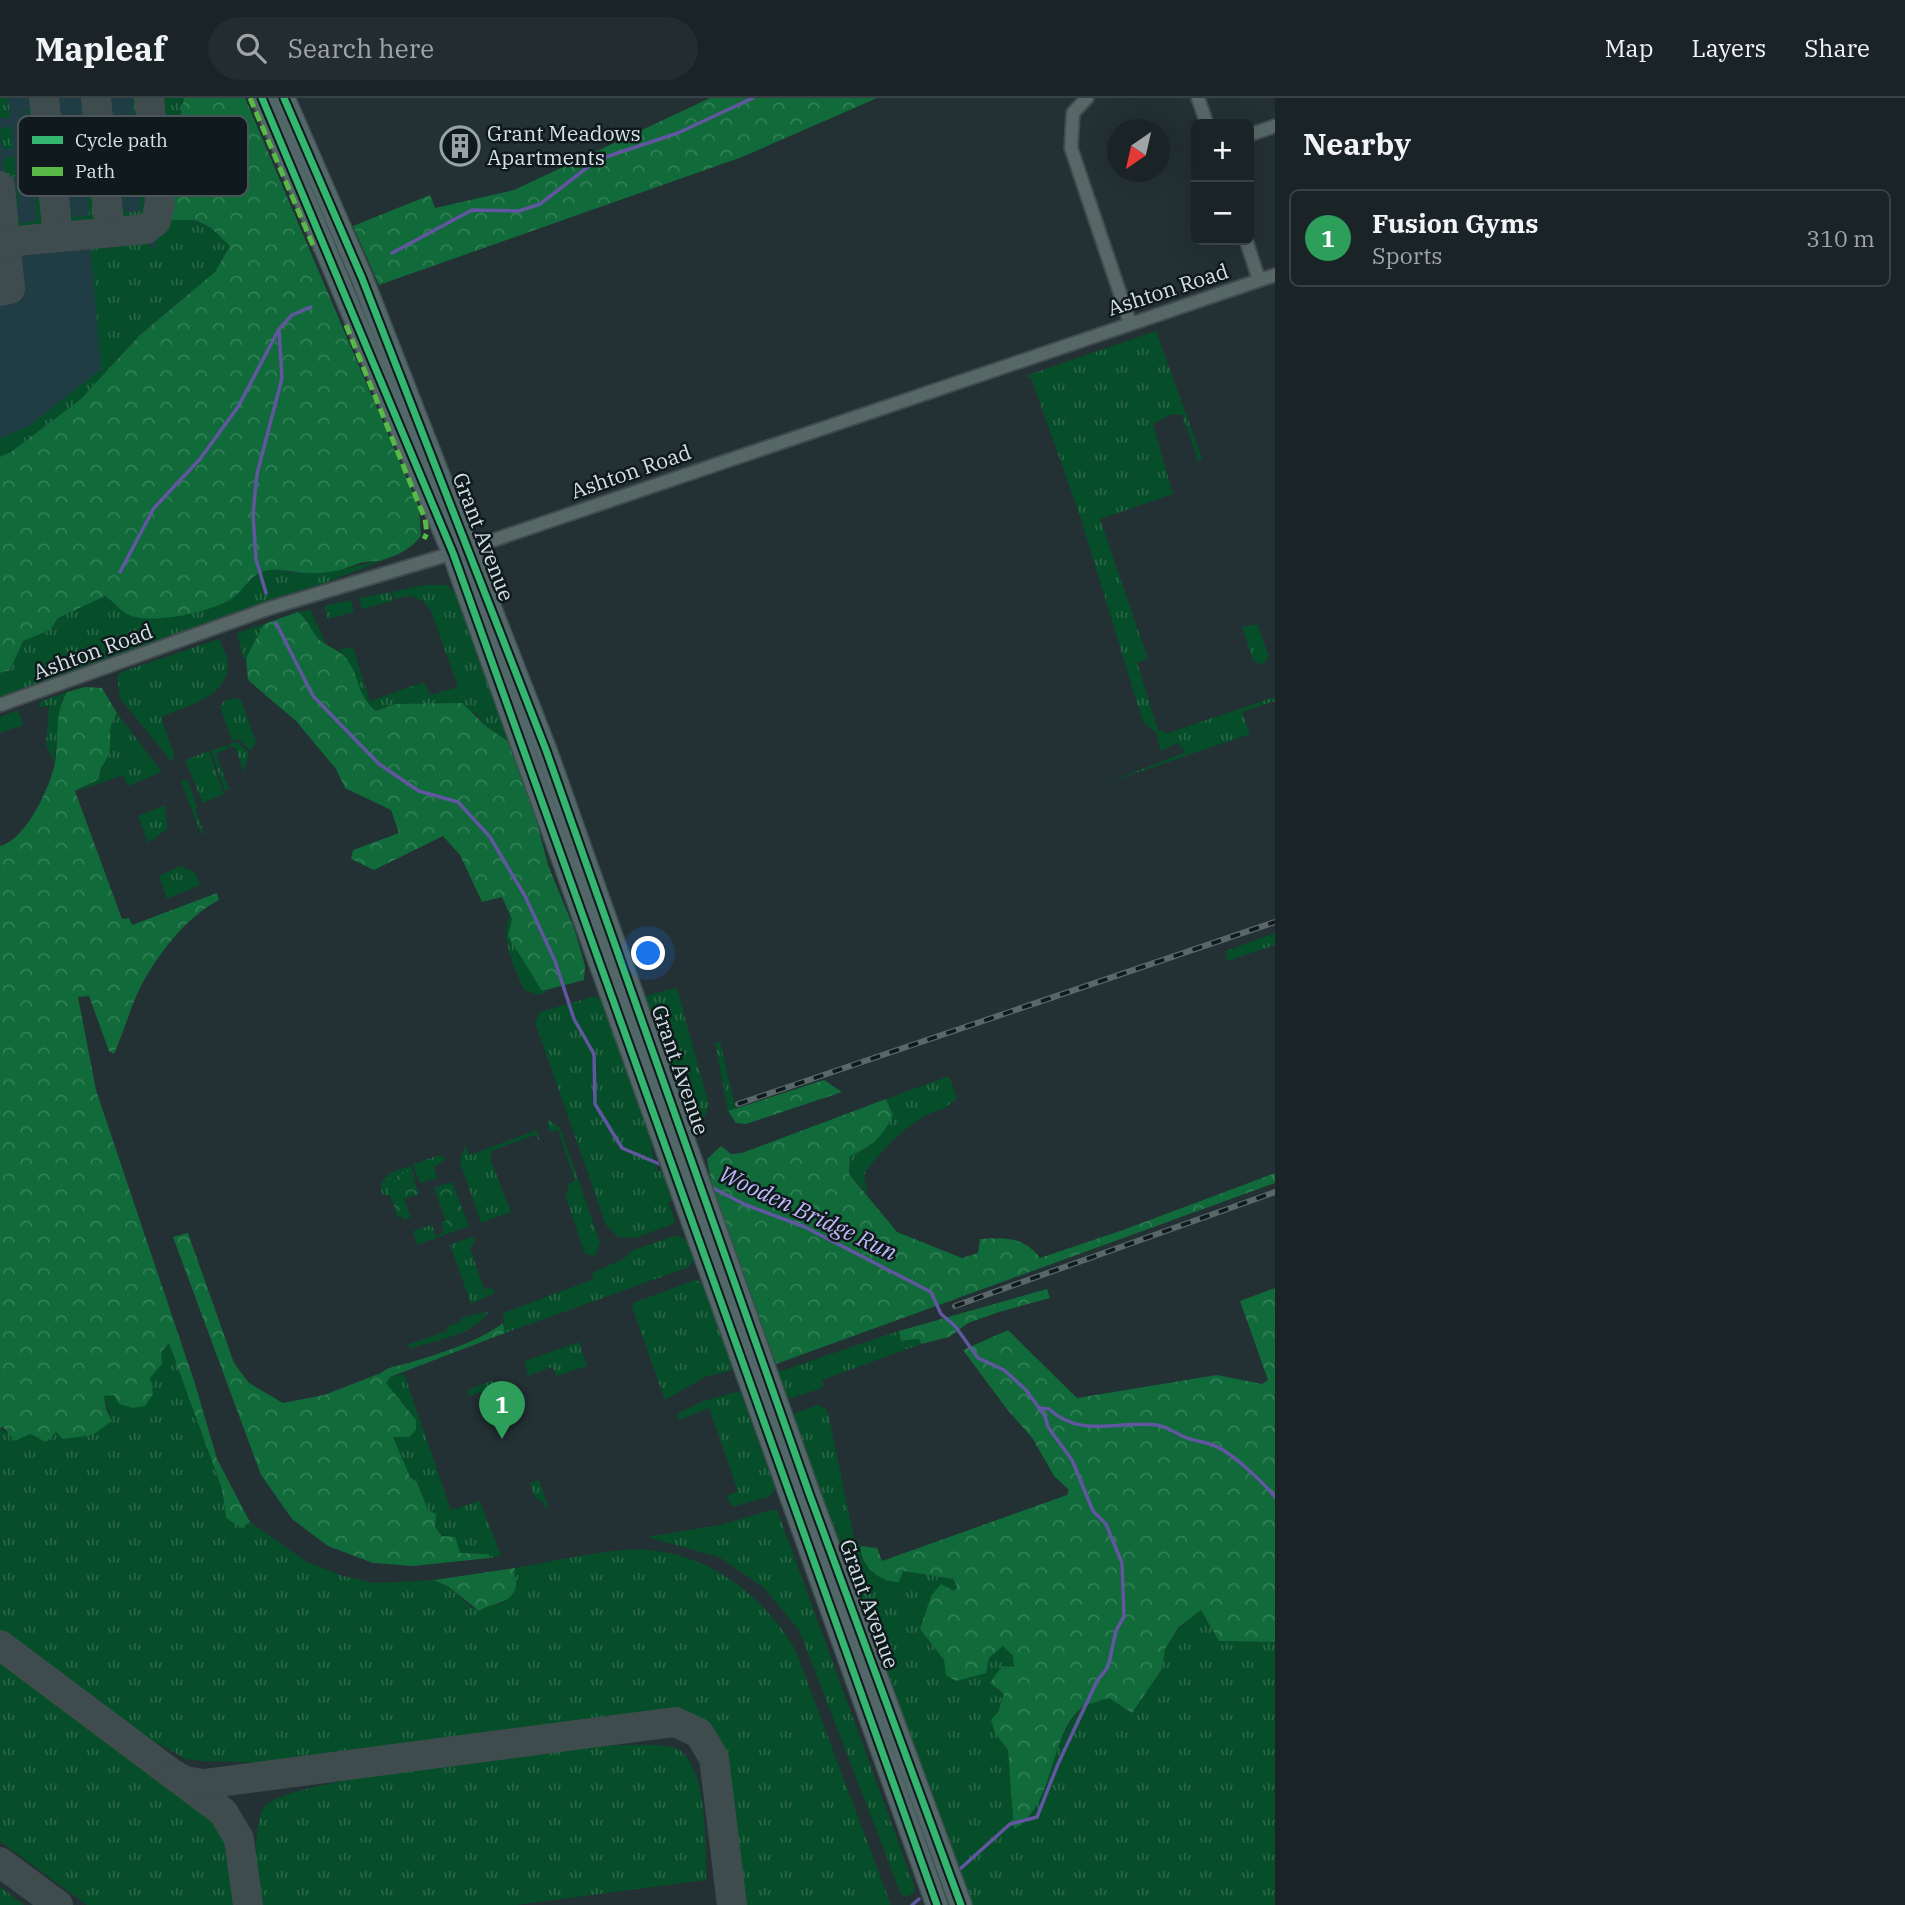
<!DOCTYPE html>
<html lang="en">
<head>
<meta charset="utf-8">
<style>
  :root { --surface:#1a2427; --page:#232c2f; --text:#f1f3f6; --muted:#9fa4a7; --line:#384144; --accent:#db2777 }
  body { margin:0; font-family:"IBM Plex Serif",serif; background:var(--page); color:var(--text) }
  .controls { position:absolute; right:21px; top:21px; display:grid; overflow:hidden; border-radius:10px; box-shadow:0 7px 28px #0002 }
  .controls button { width:63px; height:63px; display:grid; place-items:center; padding:0; border:0; border-bottom:2px solid var(--line); background:var(--surface); color:var(--text); font:35px sans-serif }
  .compass { position:absolute; left:1107px; top:21px; width:63px; height:63px; border-radius:50%; background:var(--surface); box-shadow:0 7px 28px #0002; rotate:214deg }
  .you { position:absolute; left:649px; top:856px; width:24px; height:24px; margin:-18px; border:5px solid #fff; border-radius:50%; background:#1a73e8; box-shadow:0 0 0 10px #1a73e833 }
  .badge { display:grid; place-items:center; width:46px; height:46px; border-radius:50%; background:var(--accent); color:#fff; font-size:23px; font-weight:700 }
  .pin { position:absolute; translate:-50% -58px; filter:drop-shadow(0 2px 4px #0008) }
  .pin::after { content:''; position:absolute; top:37px; width:24px; height:21px; background:inherit; clip-path:polygon(0 0,100% 0,50% 100%) }
  .list { margin:0; padding:0; list-style:none }
  h2 { display:flex; justify-content:space-between; align-items:center; height:91px; margin:0; padding:0 28px; font-size:30px }
  h2 small { font-size:23px; font-weight:400; color:var(--muted) }
  .list li { display:grid; grid-template-columns:46px 1fr auto; gap:21px; align-items:center; box-sizing:border-box; height:98px; margin:0 14px 14px; padding:0 14px; border:2px solid var(--line); border-radius:10px }
  .list b { display:block; font-size:26px; white-space:nowrap }
  .list p { margin:0; font-size:23px; white-space:nowrap; color:var(--muted) }
  .list em { font-size:23px; font-style:normal; color:var(--muted) }
  .icon { flex:none; width:38px; height:38px; fill:none; stroke:currentColor; stroke-width:2; stroke-linecap:round; stroke-linejoin:round }
  .map { position:relative; flex:none; width:1275px; height:1807px; overflow:hidden }
  header { display:flex; align-items:center; gap:42px; box-sizing:border-box; height:98px; padding:0 35px; background:var(--surface); border-bottom:2px solid var(--line) }
  header strong { font-size:33px }
  nav { display:flex; gap:38px; margin-inline-start:auto; font-size:24px }
  .search { width:490px; height:63px; background:var(--page); display:flex; align-items:center; gap:18px; box-sizing:border-box; padding:0 24px; border-radius:38px; color:var(--muted); font-size:26px }
  main { display:flex }
  aside { flex:1; background:var(--surface) }
  .map>svg:first-child { display:block }
</style>
</head>
<body>
<header>
<strong>Mapleaf</strong>
<div class="search"><svg class="icon" aria-label="search" viewBox="0 0 24 24"><circle cx="10" cy="10" r="6"/><path d="M15 15l6 6"/></svg>Search here</div>
<nav><a>Map</a><a>Layers</a><a>Share</a></nav>
</header>
<main>
<div class="map">
<svg width="1275" height="1807" viewBox="0 0 1275 1807">
  <defs>
    <pattern id="grass-tufts" width="24" height="20" patternUnits="userSpaceOnUse" patternTransform="scale(1.75)"><rect width="24" height="20" fill="#064d29"/><path d="M3 7l-1-3M5 7V3M7 7l1-3M15 17l-1-3M17 17v-4M19 17l1-3" fill="none" stroke="#296648"/></pattern>
    <pattern id="forest-crowns" width="20" height="18" patternUnits="userSpaceOnUse" patternTransform="scale(1.75)"><rect width="20" height="18" fill="#106a3a"/><path d="M2 6a3 3 0 1 1 6 0M12 15a3 3 0 1 1 6 0" fill="none" stroke="#327f56"/></pattern>
    <pattern id="park-crowns" width="20" height="18" patternUnits="userSpaceOnUse" patternTransform="scale(1.75)"><rect width="20" height="18" fill="#064d29"/><path d="M2 6a3 3 0 1 1 6 0M12 15a3 3 0 1 1 6 0" fill="none" stroke="#296648"/></pattern>
  </defs>
  <rect width="100%" height="100%" fill="#233034"/>
  <polygon fill="#203c45" points="0,0 241,0 410,438 0,587"/>
  <g fill="url(#grass-tufts)">
    <polygon points="0,0 8,0 10,20 0,20"/>
    <polygon points="156,0 184,0 180,21 162,31 160,39"/>
    <path d="M 132,1 L 141,2 C 146,7 147,17 142,23 L 134,24 Z"/>
    <polygon points="27,11 38,14 40,26 35,34 29,34"/>
    <polygon points="11,28 13,51 5,51 1,47 0,31"/>
    <polygon points="14,57 16,80 5,78 3,62"/>
    <polygon points="122,78 124,100 116,101 111,93 111,82"/>
    <polygon points="9,89 17,89 19,110 12,111 7,106 6,93"/>
    <path d="M 148,91 L 152,95 C 155,121 147,135 118,125 L 114,116 L 115,109 L 125,109 L 125,115 L 141,113 L 140,92 Z"/>
    <path d="M 87,98 L 97,97 C 102,105 102,119 98,127 L 76,132 L 65,129 L 61,121 L 64,113 L 72,113 L 73,119 L 89,118 Z"/>
    <polygon points="43,100 47,104 49,122 45,132 18,137 11,134 9,124 11,119 19,118 20,125 37,123 35,101"/>
    <path d="M 167,116 L 173,122 C 198,119 212,130 230,147 L 215,174 L 140,236 L 81,301 L 11,354 L 0,359 L 0,340 L 29,328 L 101,271 L 90,143 L 147,137 L 151,150 L 156,149 L 154,135 Z"/>
    <polygon points="1156,233 1202,360 1196,365 1197,359 1182,317 1172,316 1153,326 1173,396 1100,421 1148,561 1137,565 1158,632 1168,635 1275,599 1275,603 1242,614 1250,636 1101,687 1186,654 1177,645 1161,653 1156,635 1143,624 1080,418 1031,280 1025,278"/>
    <path d="M 398,456 C 267,510 132,550 0,601 L 0,575 L 10,572 L 23,543 L 50,532 L 58,520 L 105,498 L 126,516 L 244,490 C 250,480 257,474 269,472 C 278,471 288,475 297,475 C 330,476 367,467 398,456 Z"/>
    <path d="M 423,487 L 447,487 L 457,496 L 509,644 L 487,629 L 475,614 L 395,606 L 376,613 C 355,594 356,574 339,551 L 353,550 L 370,603 L 424,584 L 430,597 L 458,589 L 431,513 L 423,503 L 411,498 L 394,501 L 392,494 Z"/>
    <polygon points="390,494 393,503 362,511 359,500"/>
    <polygon points="351,502 354,514 328,521 324,508"/>
    <path d="M 310,512 L 326,545 C 314,540 309,523 298,514 Z"/>
    <polygon points="264,526 246,560 243,560 237,535"/>
    <polygon points="1257,526 1269,558 1262,567 1253,562 1242,529"/>
    <path d="M 219,541 C 222,549 229,559 228,567 C 227,600 184,609 161,619 L 174,656 L 173,662 L 170,662 L 120,600 L 117,579 L 121,574 Z"/>
    <polygon points="67,594 61,604 54,665 46,646 49,607 40,610 39,604"/>
    <polygon points="234,600 241,602 256,644 251,653 238,641 232,643 220,609 224,603"/>
    <polygon points="18,612 23,627 0,635 0,619"/>
    <polygon points="117,615 162,674 128,688 123,677 76,694 99,681 110,642 109,626"/>
    <polygon points="237,644 249,655 244,674 235,649 231,650 229,646"/>
    <polygon points="227,647 228,651 216,655 229,692 225,693 211,653"/>
    <polygon points="209,653 224,696 203,705 185,662"/>
    <polygon points="187,681 198,710 195,711 204,735 201,736 181,683"/>
    <polygon points="165,707 167,731 148,745 138,718"/>
    <polygon points="180,768 195,774 200,787 167,801 159,778"/>
    <path d="M 510,817 L 542,893 L 549,893 L 539,897 L 524,892 C 515,870 499,840 510,817 Z"/>
    <polygon points="1275,835 1275,847 1227,863 1226,853"/>
    <polygon points="677,890 709,1007 704,1020 689,1020 685,1014 645,898"/>
    <polygon points="592,899 601,900 654,1048 651,1052 658,1072 663,1075 673,1103 668,1104 675,1123 673,1126 635,1140 618,1139 606,1127 535,924 540,914"/>
    <polygon points="720,944 736,1011 728,1013 715,945"/>
    <path d="M 949,978 L 957,1000 C 942,1014 945,1009 929,1016 C 906,1027 877,1056 864,1077 L 868,1096 L 849,1076 L 850,1058 L 866,1051 L 893,1017 L 886,1001 Z"/>
    <polygon points="547,1021 560,1030 600,1144 595,1158 585,1156 565,1096 569,1094 567,1086 575,1083 558,1032 549,1034"/>
    <polygon points="537,1032 540,1044 535,1037 491,1053 491,1063 511,1114 481,1125 460,1064 465,1047 469,1057"/>
    <polygon points="440,1057 446,1061 434,1069 437,1080 420,1085 413,1066"/>
    <path d="M 411,1068 L 418,1087 L 412,1074 L 385,1082 L 391,1098 L 382,1096 C 377,1076 396,1073 411,1068 Z"/>
    <polygon points="446,1122 450,1135 417,1147 413,1133 432,1127 436,1138 444,1134 441,1124"/>
    <polygon points="677,1137 688,1143 694,1161 689,1169 505,1235 503,1215 594,1181 592,1175 625,1160 631,1153"/>
    <polygon points="471,1139 476,1142 470,1150 484,1191 492,1190 495,1195 471,1206 450,1147"/>
    <polygon points="695,1182 702,1184 733,1272 705,1279 665,1302 632,1209 633,1205"/>
    <path d="M 489,1213 C 474,1237 437,1242 412,1250 L 407,1247 L 447,1233 L 446,1229 L 460,1224 L 461,1220 Z"/>
    <polygon points="899,1233 901,1243 920,1241 921,1246 822,1282 823,1288 820,1291 787,1301 778,1274"/>
    <path d="M 169,1244 L 222,1391 L 226,1420 L 241,1430 L 250,1424 L 307,1464 L 343,1478 L 375,1485 L 434,1482 L 449,1489 L 472,1510 L 503,1505 L 515,1470 C 551,1464 614,1449 649,1452 C 711,1457 764,1499 795,1551 L 891,1807 L 745,1807 C 742,1778 737,1750 734,1721 C 728,1667 727,1613 657,1614 L 277,1665 L 201,1663 L 186,1661 L 130,1630 L 0,1534 L 0,1330 L 7,1335 L 30,1336 L 35,1340 L 56,1334 L 63,1341 L 112,1323 L 104,1298 C 126,1296 147,1283 161,1266 L 161,1254 Z"/>
    <polygon points="579,1244 587,1268 556,1278 552,1269 528,1278 525,1263"/>
    <polygon points="404,1276 451,1412 480,1403 501,1458 490,1460 489,1456 460,1455 435,1429 417,1384 410,1380 392,1338 402,1308 386,1285 390,1279"/>
    <polygon points="492,1282 494,1290 469,1298 468,1292"/>
    <polygon points="740,1293 775,1390 770,1398 733,1409 726,1398 738,1393 709,1310 679,1322 677,1316 703,1303"/>
    <path d="M 818,1307 L 826,1311 L 829,1319 L 854,1440 L 861,1448 C 858,1468 875,1475 892,1484 L 903,1472 L 952,1481 L 957,1489 L 954,1493 L 937,1492 L 931,1498 L 920,1531 L 944,1562 L 988,1568 L 989,1560 L 1003,1548 L 1013,1558 L 1014,1569 L 1002,1568 L 997,1577 L 996,1591 L 1004,1596 L 995,1635 L 1008,1652 L 1015,1721 L 1030,1719 C 1045,1693 1060,1626 1083,1610 C 1090,1605 1101,1603 1109,1600 L 1132,1615 L 1162,1571 L 1165,1551 L 1180,1529 L 1201,1512 L 1219,1543 L 1275,1544 L 1275,1807 L 969,1807 L 792,1316 Z"/>
    <polygon points="539,1382 548,1409 544,1410 543,1404 535,1400 530,1385"/>
    <polygon points="771,1412 777,1412 914,1787 914,1795 906,1799 901,1796 799,1532 763,1489 719,1459 647,1439 720,1427"/>
    <polygon points="0,1565 216,1727 225,1746 234,1807 87,1807 0,1743"/>
    <path d="M 589,1648 C 609,1648 659,1644 675,1650 C 708,1662 706,1753 706,1782 L 516,1807 L 260,1807 C 256,1785 252,1725 265,1708 C 286,1681 542,1655 589,1648 Z"/>
    <polygon points="0,1789 24,1807 0,1807"/>
  </g>
  <g fill="url(#forest-crowns)">
    <path d="M 184,0 L 245,0 L 419,409 L 421,438 C 410,452 394,460 376,463 C 371,464 365,463 360,465 C 342,472 328,476 308,475 C 296,475 283,471 271,472 C 252,473 247,489 234,499 C 214,514 147,529 125,515 C 118,510 113,503 105,498 L 58,520 L 50,532 L 23,543 L 10,572 L 0,575 L 0,359 L 11,354 L 81,301 L 140,237 L 215,174 L 230,148 L 210,129 L 195,122 L 172,122 L 167,116 L 160,39 L 162,31 L 180,21 Z"/>
    <polygon points="710,0 877,0 742,59 379,187 353,128 430,97 435,110 514,92"/>
    <path d="M 298,514 C 309,523 313,537 321,543 C 333,552 342,552 350,566 C 361,585 357,596 376,613 L 395,606 L 462,605 L 487,629 L 509,644 L 530,698 L 548,767 L 575,833 L 585,868 L 584,882 L 542,893 L 508,838 L 512,821 L 502,799 L 482,804 L 460,757 L 443,738 L 374,772 L 351,761 L 353,752 L 399,735 L 391,712 L 345,690 L 336,671 L 296,623 L 248,582 L 246,560 L 264,526 Z"/>
    <path d="M 85,589 L 102,590 L 117,615 C 104,632 115,644 107,660 C 102,669 100,670 99,681 L 75,693 L 122,821 L 129,820 L 132,827 L 217,795 L 219,802 C 186,819 157,857 140,890 C 130,910 124,934 114,956 L 109,953 L 89,898 L 78,899 L 96,992 L 196,1289 L 217,1361 L 250,1424 L 241,1430 L 226,1420 L 222,1391 L 169,1245 L 161,1254 L 162,1266 L 150,1280 L 153,1296 L 145,1308 L 133,1310 L 119,1306 L 114,1297 L 104,1298 L 106,1311 L 112,1323 L 93,1337 L 63,1341 L 56,1334 L 46,1344 L 30,1336 L 15,1343 L 3,1329 L 0,1330 L 0,748 C 25,742 48,693 54,669 C 60,645 53,616 67,594 Z"/>
    <polygon points="824,982 842,994 746,1026 736,1025 728,1013"/>
    <path d="M 886,1001 L 893,1017 C 883,1038 872,1049 850,1058 L 849,1076 L 897,1134 L 962,1160 L 978,1155 L 980,1141 C 1005,1139 1024,1139 1040,1160 L 1123,1132 L 1275,1075 L 1275,1085 L 776,1266 L 713,1095 L 707,1061 L 721,1048 L 731,1056 L 742,1055 Z"/>
    <path d="M 188,1135 L 234,1265 L 249,1285 L 283,1305 L 324,1297 L 381,1275 C 391,1267 400,1268 412,1264 C 441,1255 478,1244 503,1225 L 505,1235 L 390,1279 L 386,1285 L 416,1322 L 416,1332 L 409,1339 L 393,1339 L 410,1379 L 417,1384 L 428,1412 L 436,1416 L 435,1429 L 442,1438 L 455,1439 L 460,1455 L 489,1456 L 490,1460 L 413,1468 L 373,1465 L 328,1448 L 292,1421 L 261,1377 L 173,1139 Z"/>
    <path d="M 1275,1190 L 1275,1544 L 1219,1543 L 1201,1512 L 1179,1529 L 1165,1551 L 1162,1571 L 1132,1615 L 1109,1600 C 1101,1603 1090,1605 1083,1609 C 1049,1633 1056,1707 1014,1731 L 1008,1652 L 995,1635 L 991,1622 L 998,1614 L 1004,1596 L 990,1585 L 1002,1568 L 1014,1569 L 1013,1558 L 1003,1548 L 989,1560 L 986,1575 L 956,1583 L 946,1577 L 944,1562 L 920,1531 L 931,1498 L 941,1486 L 954,1493 L 957,1489 L 953,1481 L 903,1473 L 899,1484 C 880,1485 859,1467 861,1448 L 877,1450 L 882,1463 L 1067,1397 L 1069,1392 L 1054,1378 L 1033,1341 L 1006,1310 L 963,1252 L 1008,1232 L 1077,1300 L 1217,1277 L 1262,1286 L 1268,1282 L 1240,1203 Z"/>
    <polygon points="1047,1191 1050,1200 999,1214 968,1225 949,1239 921,1246 919,1241 901,1243 899,1233"/>
    <path d="M 515,1470 C 513,1477 517,1481 516,1487 C 513,1507 492,1504 479,1513 L 449,1489 L 434,1482 Z"/>
  </g>
  <g fill="url(#park-crowns)">
    <polygon points="411,1073 419,1096 404,1101 411,1119 403,1122 402,1118 398,1120 385,1082"/>
    <polygon points="452,1084 469,1128 450,1135 434,1090"/>
  </g>
  <g fill="none" stroke-linecap="round" stroke-linejoin="round">
    <g stroke="#61569f" stroke-width="3.5">
      <polyline points="392,155 472,112 519,113 540,106 597,62 678,35 753,0"/>
      <polyline points="120,474 154,410 200,361 238,309 279,231 292,217 311,209"/>
      <polyline points="266,495 256,461 253,416 257,376 282,280 279,233"/>
      <polyline points="276,525 313,598 379,666 419,693 458,704 490,739 525,798 555,863 574,921 594,956 595,1006 622,1050 664,1068"/>
      <polyline points="709,1088 746,1107 805,1129 931,1194 941,1216 955,1228 978,1260 1004,1272 1026,1292 1045,1318 1048,1329 1072,1362 1093,1413 1106,1426 1122,1465 1124,1518 1116,1533 1108,1569 1097,1583 1058,1666 1037,1719 1010,1726 960,1771"/>
      <path d="M 1039,1310 L 1049,1311 C 1081,1341 1119,1322 1157,1327 C 1168,1329 1177,1336 1187,1340 C 1195,1343 1205,1344 1213,1347 C 1230,1353 1264,1385 1275,1399"/>
      <polyline points="912,1807 919,1801"/>
    </g>
    <g stroke="#3e4c4e" stroke-width="30">
      <polyline points="44,0 58,139"/>
      <polyline points="96,0 110,134"/>
      <polyline points="0,88 10,191 0,193"/>
      <polyline points="6,144 146,131 156,123 160,104 149,0"/>
      <polyline points="0,1547 223,1714 239,1741 248,1807"/>
      <polyline points="174,1677 185,1683 204,1686 675,1624 699,1635 714,1660 732,1807"/>
      <polyline points="0,1764 58,1807"/>
    </g>
    <g stroke="#414b4f" stroke-width="16">
      <g id="minor">
        <polyline points="1087,0 1073,15 1071,50 1130,225"/>
        <polyline points="1198,0 1207,26"/>
        <polyline points="1249,37 1275,28"/>
        <polyline points="1246,142 1259,182"/>
        <polyline points="0,607 270,510 470,450 1275,177"/>
      </g>
    </g>
    <g stroke="#414b4f" stroke-width="24">
      <g id="primary">
        <polyline points="262,0 453,455 937,1807"/>
        <polyline points="284,0 362,180 546,652 809,1395 961,1807"/>
      </g>
    </g>
    <use href="#minor" stroke="#576766" stroke-width="12"/>
    <use href="#primary" stroke="#526767" stroke-width="21"/>
    <g stroke="#5a6769" stroke-width="6">
      <g id="rail">
        <polyline points="738,1006 1275,824"/>
        <polyline points="955,1208 1275,1094"/>
      </g>
    </g>
    <use href="#rail" stroke="#10191c" stroke-width="3.5" stroke-dasharray="10" stroke-linecap="butt"/>
    <g stroke="#58b947" stroke-width="5" stroke-dasharray="10 5" stroke-linecap="butt">
      <polyline points="250,0 315,152"/>
      <polyline points="346,227 425,421 427,435 424,441"/>
    </g>
    <g stroke="#10191c" stroke-width="11">
      <g id="cycleway">
        <polyline points="262,0 453,455 937,1807"/>
        <polyline points="284,0 362,180 546,652 809,1395 961,1807"/>
      </g>
    </g>
    <use href="#cycleway" stroke="#33b770" stroke-width="7"/>
  </g>
  <defs>
    <g id="building-ring" transform="scale(2.0125)"><circle r="9.5" fill="#10191c" stroke="#96a3a8" stroke-width="1.5"/><path d="M-4-6H4V6H1V3H-1V6H-4ZM-2.5-4.3h1.7v1.8h-1.7ZM.8-4.3h1.7v1.8H.8ZM-2.5-1h1.7V.8h-1.7ZM.8-1h1.7V.8H.8Z" fill="#96a3a8"/></g>
  </defs>
  <g fill-rule="evenodd">
    <use href="#building-ring" x="460" y="48"/>
  </g>
  <g text-anchor="middle" stroke-width="5" stroke-linejoin="round" paint-order="stroke">
    <g font-size="21" fill="#d4e1e6" stroke="#10191c" text-anchor="start">
      <text x="487" y="43">Grant Meadows<tspan x="487" dy="24">Apartments</tspan></text>
    </g>
    <g font-size="21" fill="#d4e1e6" stroke="#10191c">
      <text transform="translate(1168 192) rotate(-18)" y="7">Ashton Road</text>
      <text transform="translate(631 374) rotate(-19)" y="7">Ashton Road</text>
      <text transform="translate(483 439) rotate(69)" y="7">Grant Avenue</text>
      <text transform="translate(93 554) rotate(-20)" y="7">Ashton Road</text>
      <text transform="translate(680 972) rotate(71)" y="7">Grant Avenue</text>
      <text transform="translate(869 1506) rotate(70)" y="7">Grant Avenue</text>
    </g>
    <g font-size="23" font-style="italic" fill="#bfb8fa" stroke="#10191c">
      <text transform="translate(808 1115) rotate(25)" y="8">Wooden Bridge Run</text>
    </g>
  </g>
  <rect x="18" y="18" width="230" height="80" rx="10" fill="#10191c" stroke="#4b5559" stroke-width="2"/>
  <rect x="32" y="38" width="31" height="8" fill="#33b770"/>
  <rect x="32" y="69" width="31" height="9" fill="#58b947"/>
  <g font-size="19" fill="#d4e1e6">
    <text x="75" y="49">Cycle path</text>
    <text x="75" y="80">Path</text>
  </g>
</svg>
<div class="controls">
<button>+</button>
<button>−</button>
</div>
<svg class="compass" viewBox="-18 -18 36 36"><path d="M0-13l5 13h-10z" fill="#e53935"/><path d="M0 13l5-13h-10z" fill="#9fa4a7"/></svg>
<div class="you"></div>
<div class="pin badge" style="left:502px;top:1341px;background:#2e9e5b">1</div>
</div>
<aside>
<h2>Nearby<small></small></h2>
<ul class="list">
<li><span class="badge" style="background:#2e9e5b">1</span><div><b>Fusion Gyms</b><p>Sports</p></div><em>310 m</em></li>
</ul>
</aside>
</main>
</body>
</html>
